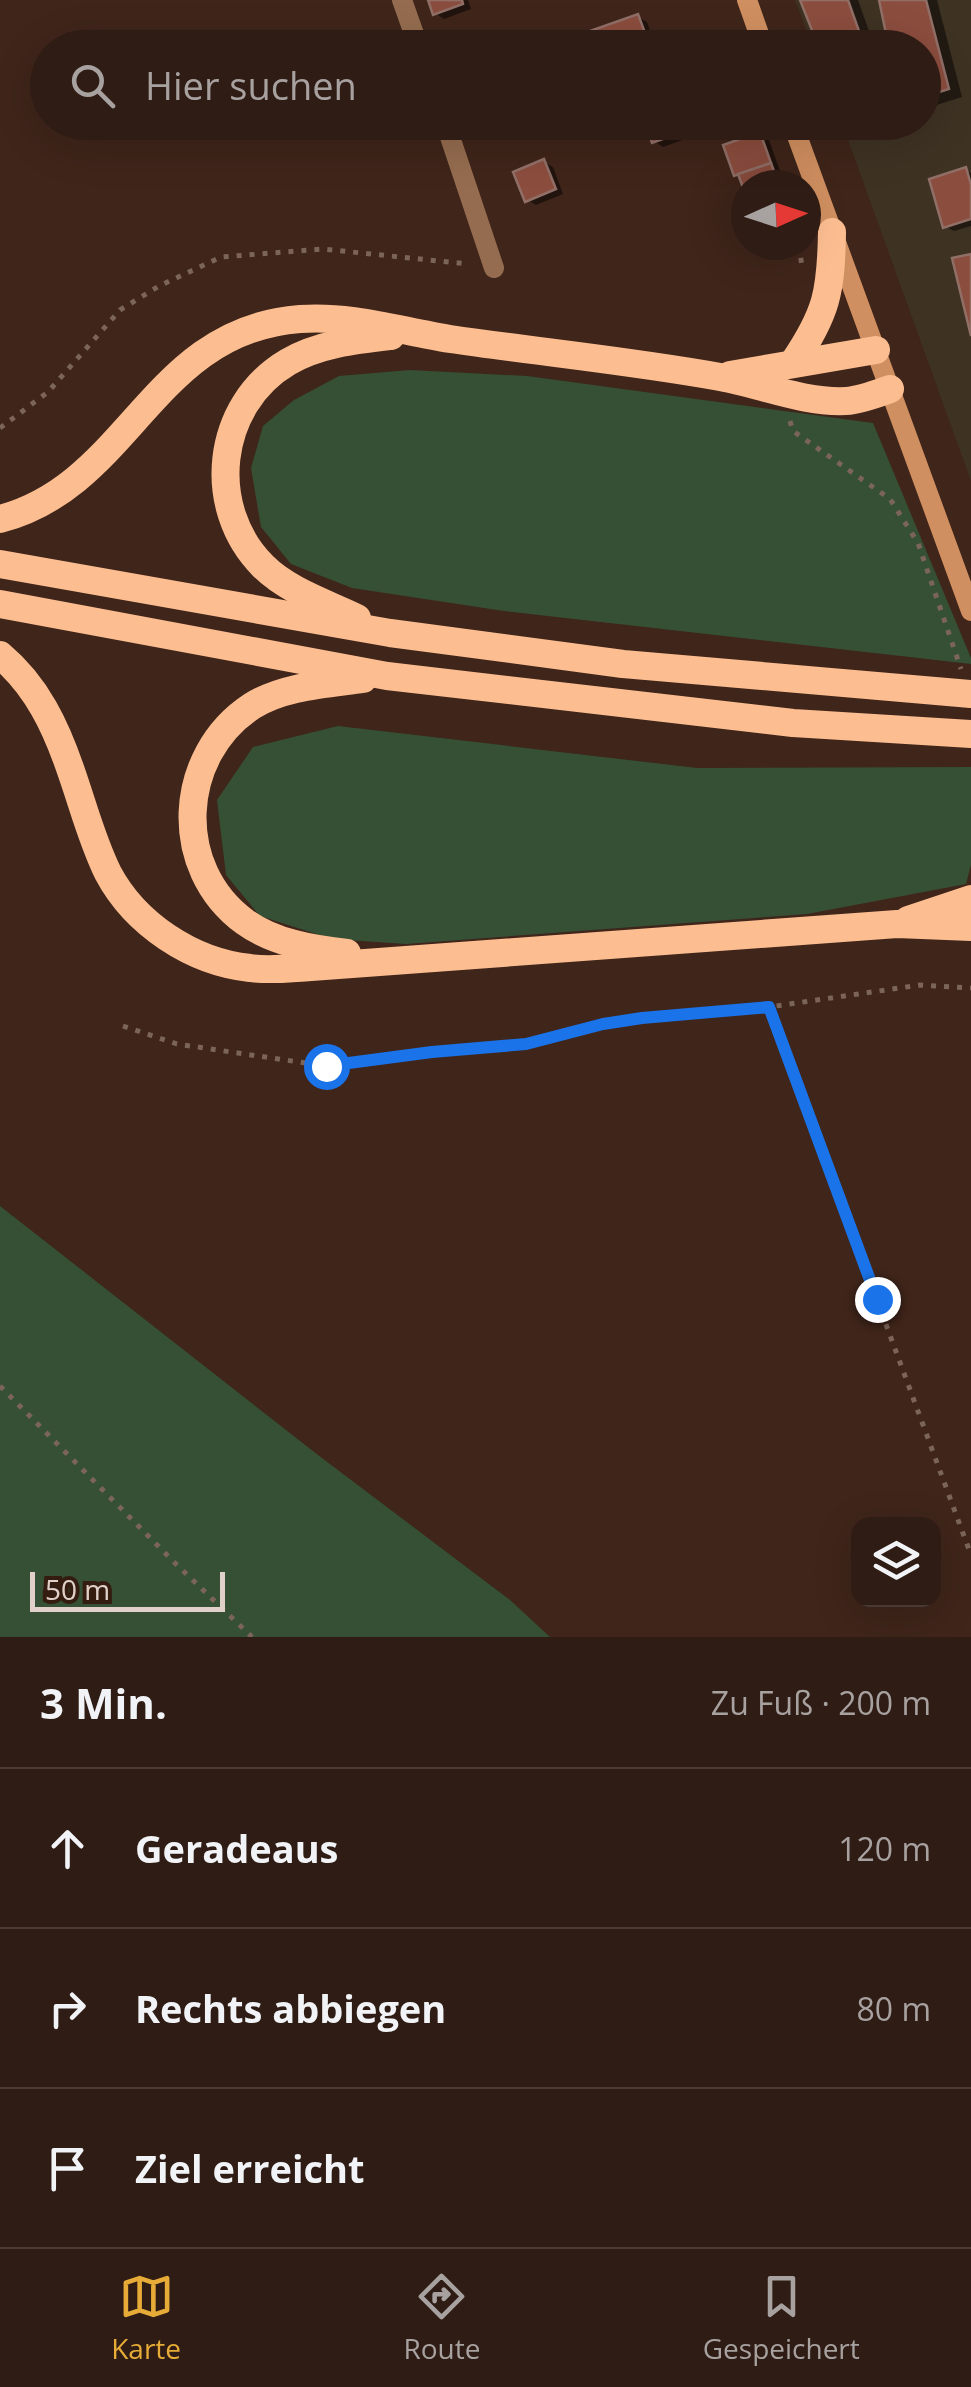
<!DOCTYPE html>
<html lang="de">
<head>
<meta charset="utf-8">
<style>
  :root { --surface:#2f1c14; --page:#37251d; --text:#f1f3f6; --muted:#a7a1a0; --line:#4a3a34; --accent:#e7ac37 }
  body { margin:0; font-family:"Open Sans",sans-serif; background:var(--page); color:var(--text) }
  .controls { position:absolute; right:30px; bottom:30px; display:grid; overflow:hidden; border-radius:20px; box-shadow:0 10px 40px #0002 }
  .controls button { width:90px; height:90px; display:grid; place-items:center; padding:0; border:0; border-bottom:2px solid var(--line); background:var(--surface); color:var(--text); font:50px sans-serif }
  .compass { position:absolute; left:731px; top:170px; width:90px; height:90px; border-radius:50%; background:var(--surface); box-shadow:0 10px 40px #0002; rotate:87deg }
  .scale { position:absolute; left:30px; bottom:25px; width:195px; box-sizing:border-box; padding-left:10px; border:5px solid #e1d0c9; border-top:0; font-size:28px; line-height:35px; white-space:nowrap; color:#e1d0c9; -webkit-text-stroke:8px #341c11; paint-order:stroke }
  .stop { position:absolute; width:30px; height:30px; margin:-22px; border:8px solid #1a73e8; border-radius:50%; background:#fff }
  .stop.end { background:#1a73e8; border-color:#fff; box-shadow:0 2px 10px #0008 }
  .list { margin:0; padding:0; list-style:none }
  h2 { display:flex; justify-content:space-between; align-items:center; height:130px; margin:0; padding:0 40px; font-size:42px }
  h2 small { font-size:32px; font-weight:400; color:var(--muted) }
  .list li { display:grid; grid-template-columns:65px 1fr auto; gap:30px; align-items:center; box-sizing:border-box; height:160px; padding:0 40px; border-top:2px solid var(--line) }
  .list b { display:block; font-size:38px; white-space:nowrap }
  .list em { font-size:32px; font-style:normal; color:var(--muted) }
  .icon { flex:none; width:55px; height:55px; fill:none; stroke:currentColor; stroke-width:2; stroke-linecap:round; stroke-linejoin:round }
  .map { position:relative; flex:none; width:971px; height:1637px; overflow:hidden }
  .search { position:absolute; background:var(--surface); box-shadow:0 10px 40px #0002; left:30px; right:30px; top:30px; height:110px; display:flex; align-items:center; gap:25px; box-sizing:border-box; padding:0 35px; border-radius:55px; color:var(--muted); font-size:38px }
  .sheet { height:610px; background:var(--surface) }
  nav { display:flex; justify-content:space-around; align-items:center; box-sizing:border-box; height:140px; border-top:2px solid var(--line); background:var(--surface); font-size:28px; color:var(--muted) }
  nav a { display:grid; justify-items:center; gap:5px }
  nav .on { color:var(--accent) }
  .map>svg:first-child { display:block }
</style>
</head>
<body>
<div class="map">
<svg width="971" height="1637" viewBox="0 0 971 1637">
  <rect width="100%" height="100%" fill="#3f251a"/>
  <polygon fill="#3e3223" points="795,0 971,0 971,481 842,123 924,122 924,48 813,47"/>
  <g fill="#355035">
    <polygon points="410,370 527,376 873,423 971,658 971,664 504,611 352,588 291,564 261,527 251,468 263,426 294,400 339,376"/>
    <polygon points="338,726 697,768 971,767 971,865 966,884 807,914 406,944 332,939 260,916 226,875 217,800 253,747"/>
    <polygon points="0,1206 318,1455 510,1600 550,1637 0,1637"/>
  </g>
  <g fill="#0007">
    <polygon points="430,0 468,0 471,9 444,19 435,13"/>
    <polygon points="803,0 858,0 875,48 821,48"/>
    <polygon points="882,0 937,0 962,97 924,109 924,48"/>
    <polygon points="638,17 647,22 656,48 599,48"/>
    <polygon points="648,122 682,122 688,138 663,147 654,141"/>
    <polygon points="760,135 769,140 785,185 746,185 746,192 726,147"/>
    <polygon points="544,162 553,167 563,194 536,205 527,200"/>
    <polygon points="966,170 971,173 971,226 954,231 945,226"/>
  </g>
  <g fill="#8b4d3e" stroke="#906f67" stroke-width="2.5">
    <polygon points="428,0 462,0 463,4 433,15"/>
    <polygon points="800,0 848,0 865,48 819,48"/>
    <polygon points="879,0 926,0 949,89 924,97 924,48 889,48"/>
    <polygon points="638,14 648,41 630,48 596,48 590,31"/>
    <polygon points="645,122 676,122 680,133 652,143"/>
    <polygon points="760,132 771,163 734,176 723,145"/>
    <polygon points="544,159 556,189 525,202 513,172"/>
    <polygon points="771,163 779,185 746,185 746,196 738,174"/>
    <polygon points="966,167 971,185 971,219 943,228 929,179"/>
    <polygon points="971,254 971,336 952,258"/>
  </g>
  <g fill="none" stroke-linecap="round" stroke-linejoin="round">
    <g stroke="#7b645a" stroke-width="5" stroke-dasharray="5 8" stroke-linecap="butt">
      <polyline points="799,245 802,267"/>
      <polyline points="790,421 793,431 890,499 918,543 961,669"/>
      <polyline points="0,428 48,392 120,310 159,286 221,257 323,249 468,264"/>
      <polyline points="769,1007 971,1555"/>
      <polyline points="123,1026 177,1044 326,1066 432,1052 526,1044 603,1024 682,1013 769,1007 920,985 971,988"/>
      <polyline points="0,1386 175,1563 252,1637"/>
    </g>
    <g stroke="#956c4f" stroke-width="20">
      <polyline points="402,0 419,48"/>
      <polyline points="445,122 494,268"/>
    </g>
    <g stroke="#d08f60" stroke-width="20">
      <polyline points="747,0 764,48"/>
      <polyline points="792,122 971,611"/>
    </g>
    <g stroke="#fcbe91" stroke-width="28">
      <path d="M 793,363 C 827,313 831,292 832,232"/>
      <polyline points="730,375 876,350"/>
      <path d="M 0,519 C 131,485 151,330 300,319 C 351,315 400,331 450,339 C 539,352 631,361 720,377 C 760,384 804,403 846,401 C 861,400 876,394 890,389"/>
      <polyline points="0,564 390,633 623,664 971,694"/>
      <polyline points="0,604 387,676 793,723 971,734"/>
      <path d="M 357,618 C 326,603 288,591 263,566 C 205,508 215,405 288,362 C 319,344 356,340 391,336"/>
      <path d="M 0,655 C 37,686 56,727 71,771 C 83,805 92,841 108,873 C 135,924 192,962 250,968 C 270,971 291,968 311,967 L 897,924 L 971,927"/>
      <polyline points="908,920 971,899"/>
      <path d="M 347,953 C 312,949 274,943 245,922 C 171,868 177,755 252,706 C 284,686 327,684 363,679"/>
    </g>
  </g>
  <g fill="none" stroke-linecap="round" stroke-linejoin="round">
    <polyline stroke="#1a73e8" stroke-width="12" points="326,1066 432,1052 526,1044 603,1024 642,1018 769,1007 877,1299"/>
  </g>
</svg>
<div class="controls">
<button><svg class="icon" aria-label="layers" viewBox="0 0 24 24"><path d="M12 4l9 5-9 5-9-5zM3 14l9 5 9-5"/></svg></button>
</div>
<svg class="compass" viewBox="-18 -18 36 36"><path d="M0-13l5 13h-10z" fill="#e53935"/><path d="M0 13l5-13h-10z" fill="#a7a1a0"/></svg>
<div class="scale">50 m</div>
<div class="stop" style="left:326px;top:1066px"></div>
<div class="stop end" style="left:877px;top:1299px"></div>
<div class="search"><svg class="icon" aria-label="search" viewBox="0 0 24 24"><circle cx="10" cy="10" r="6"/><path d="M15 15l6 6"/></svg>Hier suchen</div>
</div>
<section class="sheet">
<h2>3 Min.<small>Zu Fuß · 200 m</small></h2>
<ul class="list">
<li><svg class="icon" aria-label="ahead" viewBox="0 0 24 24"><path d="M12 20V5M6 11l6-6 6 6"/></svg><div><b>Geradeaus</b></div><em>120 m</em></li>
<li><svg class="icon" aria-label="right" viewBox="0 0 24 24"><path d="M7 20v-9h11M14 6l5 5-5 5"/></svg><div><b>Rechts abbiegen</b></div><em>80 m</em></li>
<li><svg class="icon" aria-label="arrive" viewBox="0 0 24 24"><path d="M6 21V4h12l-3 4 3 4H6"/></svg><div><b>Ziel erreicht</b></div></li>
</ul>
</section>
<nav>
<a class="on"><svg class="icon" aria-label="map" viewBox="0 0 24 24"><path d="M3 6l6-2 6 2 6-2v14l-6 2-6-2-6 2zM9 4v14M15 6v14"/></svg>Karte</a>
<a><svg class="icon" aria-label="directions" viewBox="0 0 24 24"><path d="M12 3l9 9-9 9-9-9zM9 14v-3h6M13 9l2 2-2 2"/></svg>Route</a>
<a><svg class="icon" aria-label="saved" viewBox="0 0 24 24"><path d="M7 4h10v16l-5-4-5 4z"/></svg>Gespeichert</a>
</nav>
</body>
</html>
